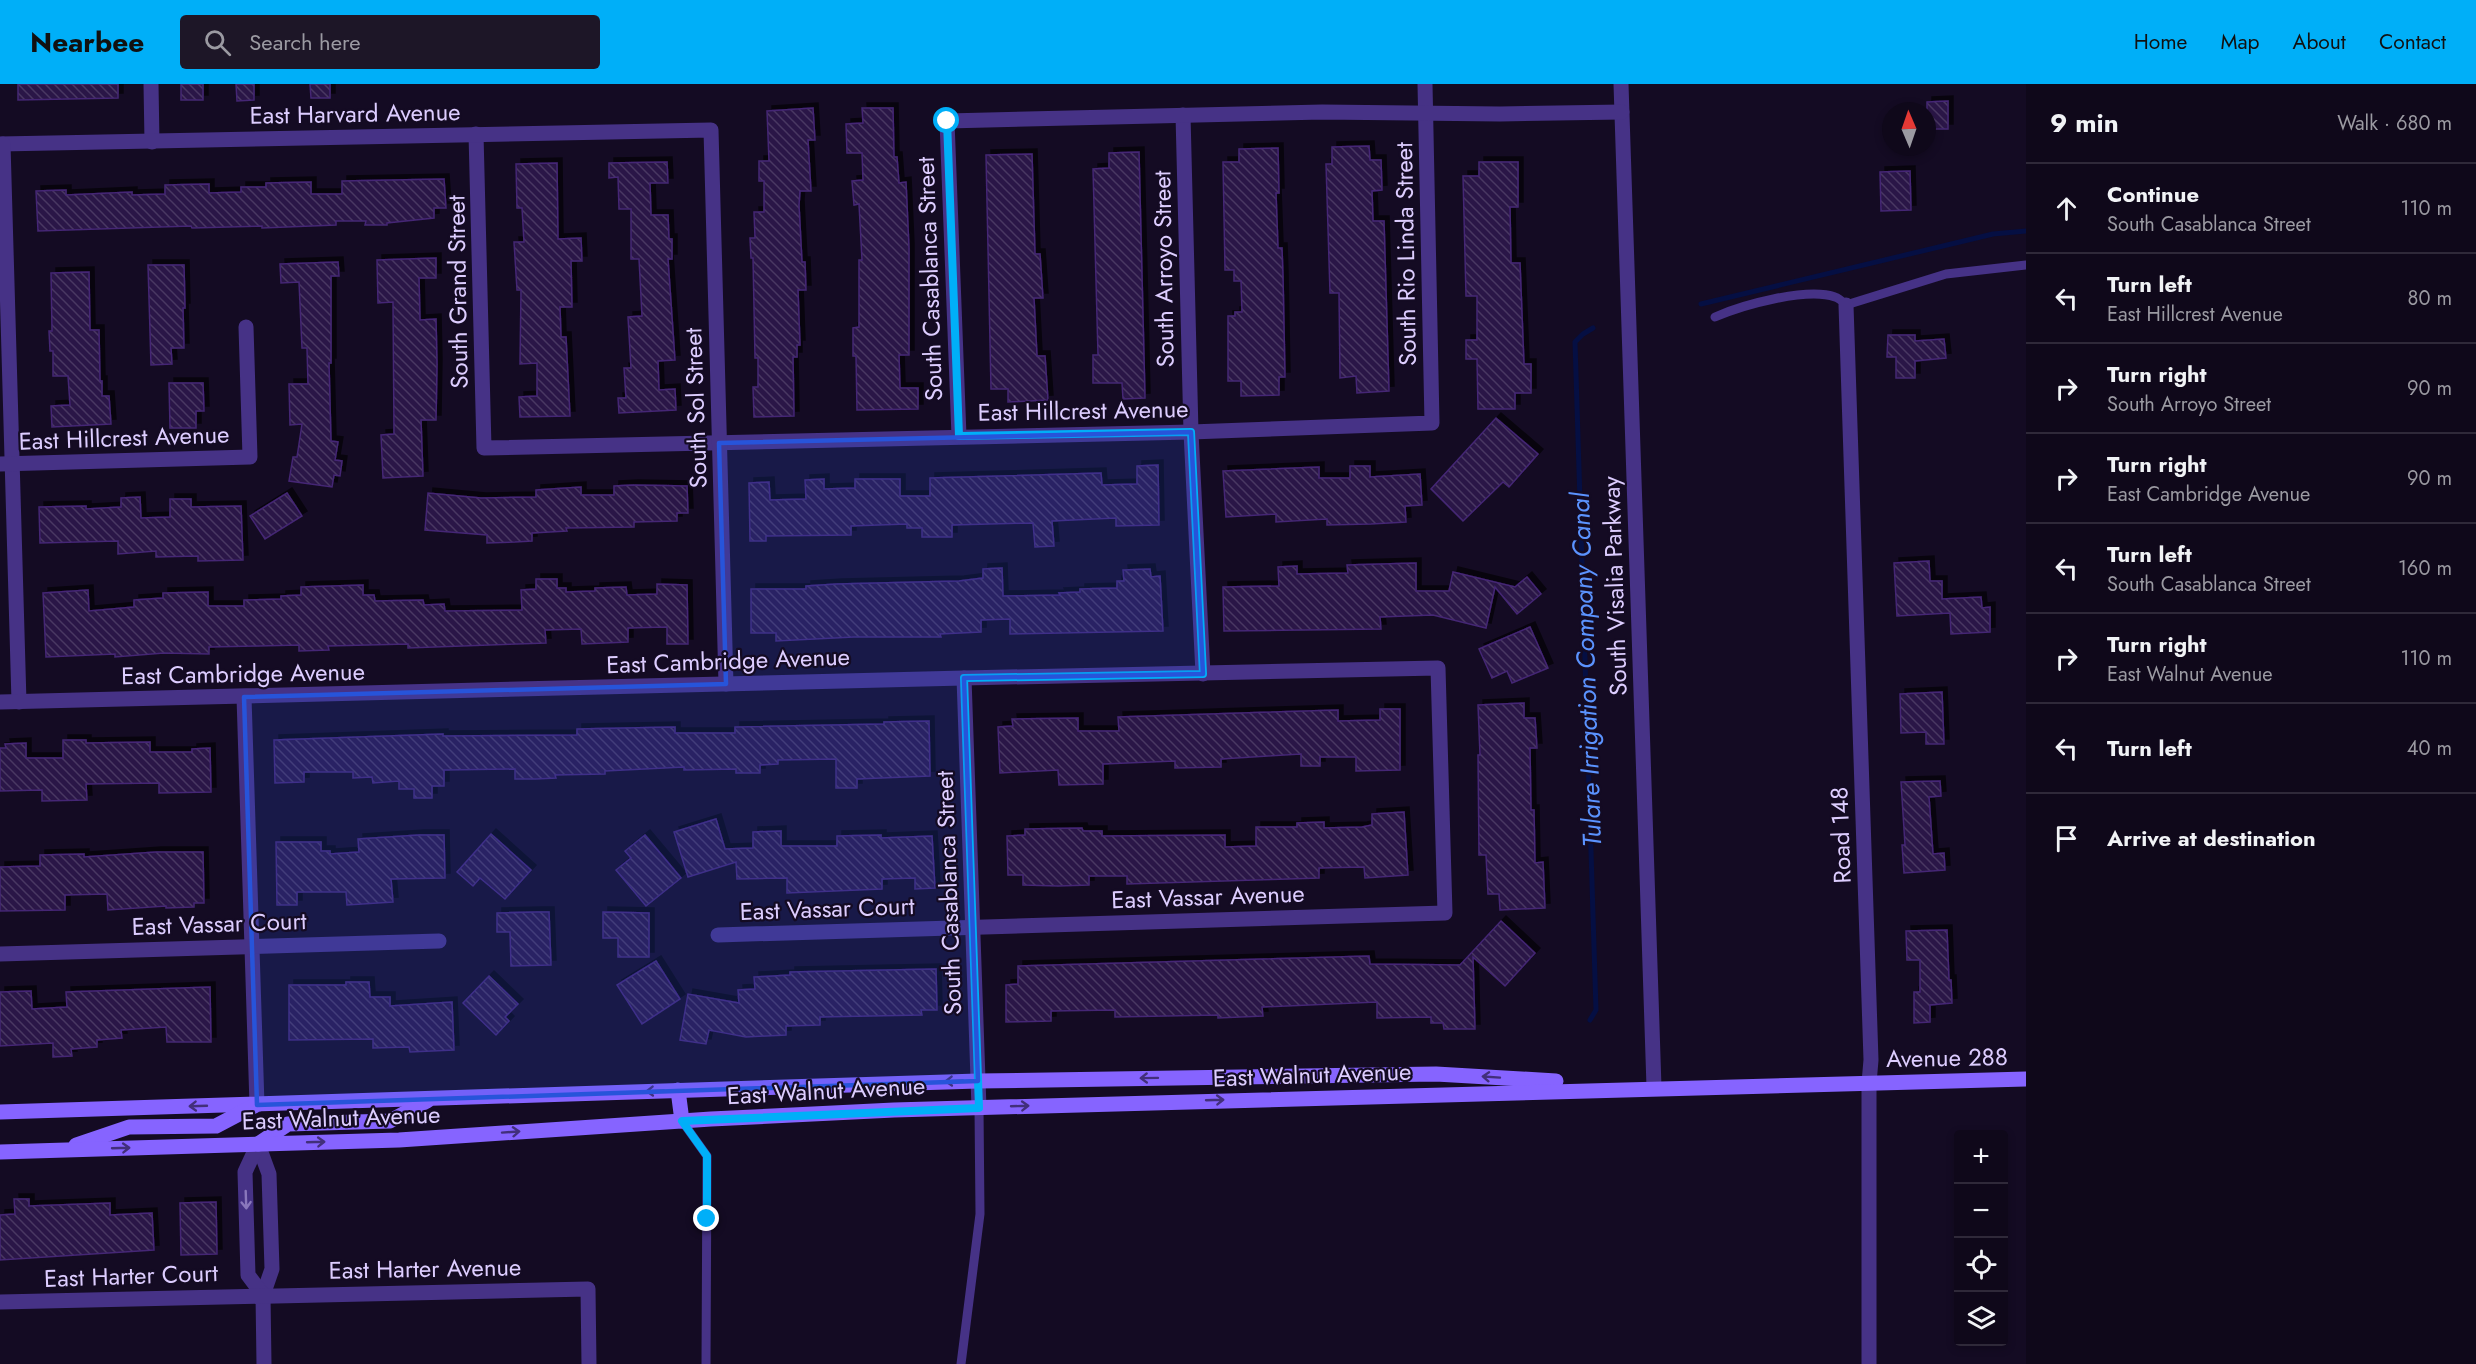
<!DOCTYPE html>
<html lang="en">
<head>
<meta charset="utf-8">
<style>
  :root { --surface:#0f081a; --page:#1d1627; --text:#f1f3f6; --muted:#9b9aa2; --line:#2f2939; --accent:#00aff8 }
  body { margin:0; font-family:Jost,sans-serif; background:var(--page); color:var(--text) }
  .controls { position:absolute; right:18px; bottom:18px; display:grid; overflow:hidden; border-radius:6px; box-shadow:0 3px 9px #0003 }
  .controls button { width:54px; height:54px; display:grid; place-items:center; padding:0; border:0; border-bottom:2px solid var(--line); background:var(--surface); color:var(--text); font:30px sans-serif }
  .compass { position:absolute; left:1882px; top:18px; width:54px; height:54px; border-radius:50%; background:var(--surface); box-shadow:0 3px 9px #0003; rotate:358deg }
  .stop { position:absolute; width:18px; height:18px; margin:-14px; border:4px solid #00aff8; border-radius:50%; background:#fff }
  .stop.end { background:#00aff8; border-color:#fff; box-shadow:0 2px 6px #0008 }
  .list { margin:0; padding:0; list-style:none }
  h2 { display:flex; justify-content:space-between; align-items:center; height:78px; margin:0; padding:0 24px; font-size:26px }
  h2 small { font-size:20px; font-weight:400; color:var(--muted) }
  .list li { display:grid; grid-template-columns:39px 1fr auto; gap:18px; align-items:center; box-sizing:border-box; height:90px; padding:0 24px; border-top:2px solid var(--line) }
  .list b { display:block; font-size:22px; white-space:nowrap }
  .list p { margin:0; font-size:20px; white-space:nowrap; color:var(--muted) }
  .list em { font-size:20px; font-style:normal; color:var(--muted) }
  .icon { flex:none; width:33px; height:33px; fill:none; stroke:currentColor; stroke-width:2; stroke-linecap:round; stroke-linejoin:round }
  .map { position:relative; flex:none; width:2026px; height:1280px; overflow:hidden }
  header { display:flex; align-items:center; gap:36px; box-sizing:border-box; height:84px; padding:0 30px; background:var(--accent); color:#111 }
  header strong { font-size:28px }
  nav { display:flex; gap:33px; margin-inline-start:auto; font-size:21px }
  .search { width:420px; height:54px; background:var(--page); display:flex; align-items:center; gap:15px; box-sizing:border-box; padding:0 21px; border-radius:6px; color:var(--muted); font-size:22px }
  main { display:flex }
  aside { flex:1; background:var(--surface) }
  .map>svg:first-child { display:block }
</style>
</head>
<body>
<header>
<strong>Nearbee</strong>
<div class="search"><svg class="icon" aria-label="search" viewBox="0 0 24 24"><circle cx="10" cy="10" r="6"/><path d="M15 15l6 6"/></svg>Search here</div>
<nav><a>Home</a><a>Map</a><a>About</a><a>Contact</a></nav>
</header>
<main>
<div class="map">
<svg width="2026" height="1280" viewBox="0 0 2026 1280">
  <defs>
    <pattern id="building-back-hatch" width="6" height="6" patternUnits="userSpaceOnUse" patternTransform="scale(1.5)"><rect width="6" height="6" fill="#291646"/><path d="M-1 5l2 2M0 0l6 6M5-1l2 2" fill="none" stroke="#483762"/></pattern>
    <filter id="shadow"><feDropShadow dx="5" dy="-5" stdDeviation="0" flood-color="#0009"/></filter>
  </defs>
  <rect width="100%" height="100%" fill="#140b23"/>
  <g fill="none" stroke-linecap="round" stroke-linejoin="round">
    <g stroke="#050f43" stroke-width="5">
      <polyline points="1701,220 1993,150 2026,147"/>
      <polyline points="1590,936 1596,926 1575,258 1583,250 1593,244"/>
    </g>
  </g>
  <g fill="url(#building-back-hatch)" stroke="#442674" stroke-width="1.5" filter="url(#shadow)">
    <polygon points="18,0 118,0 118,14 18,16"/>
    <rect x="181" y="0" width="22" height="16"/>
    <polygon points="236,0 254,0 254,16 237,17"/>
    <polygon points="310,0 330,0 330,14 311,14"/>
    <polygon points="1948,17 1948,45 1927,45 1927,18"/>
    <polygon points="813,24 815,56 808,56 811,107 800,107 799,121 802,178 805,178 806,206 798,206 800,261 797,261 797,273 793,273 794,332 754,333 753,303 758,303 758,274 755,274 753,174 751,174 750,154 755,154 754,128 764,128 764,97 759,97 759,77 769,77 767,27"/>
    <polygon points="862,24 893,24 894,73 897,73 899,99 906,98 909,164 909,271 899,271 900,304 918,304 918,325 857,326 856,272 853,272 853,244 859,243 859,176 862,176 859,120 854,121 852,97 863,96 862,69 847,69 846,40 863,39"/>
    <polygon points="1369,62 1370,76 1381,76 1382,106 1372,107 1373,137 1384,137 1389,307 1357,309 1356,292 1340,294 1339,209 1330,209 1326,80 1332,80 1332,63"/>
    <polygon points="1278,64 1279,109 1276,109 1278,164 1282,164 1283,192 1285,293 1279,293 1279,311 1241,312 1241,297 1228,297 1228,232 1235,232 1235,228 1242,228 1241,197 1234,197 1234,186 1225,186 1223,78 1239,78 1239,65"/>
    <polygon points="1139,68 1145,314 1123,315 1122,299 1093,299 1093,271 1098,271 1093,85 1109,84 1109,69"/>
    <polygon points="1032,70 1035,170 1040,170 1043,214 1034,214 1037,272 1045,272 1048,316 1008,318 1008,305 991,305 986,71"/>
    <polygon points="667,78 668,99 650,99 651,131 668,131 669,155 672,155 672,175 668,175 675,276 658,277 659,306 675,305 676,326 619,329 618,314 626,314 624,284 631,284 628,233 642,232 639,175 631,175 631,125 619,125 618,93 609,94 609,79"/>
    <polygon points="1479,78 1518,78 1518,123 1510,123 1511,179 1520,179 1524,280 1531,280 1531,309 1515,309 1515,325 1478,325 1477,275 1466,275 1466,256 1477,256 1477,212 1466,212 1463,92 1479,92"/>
    <polygon points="557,79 558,155 581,154 582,177 571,177 572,223 560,223 561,253 566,253 570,332 520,333 519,313 537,312 537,279 520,280 521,206 517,206 514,158 524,158 522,124 517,124 516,80"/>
    <polygon points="1910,87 1911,126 1881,127 1880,88"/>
    <polygon points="444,95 446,124 434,124 434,134 387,139 387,141 365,141 366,137 336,137 336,141 262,144 262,142 192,144 191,142 38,147 36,107 66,106 66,111 132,108 132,111 165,110 165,101 209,100 209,109 241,108 241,103 266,103 266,99 311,98 311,110 342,110 342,97"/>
    <polygon points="436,174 436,194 419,194 420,236 436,235 437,280 436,336 421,336 423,392 383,394 381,351 394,350 393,218 378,219 377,176"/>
    <polygon points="338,178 339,192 331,192 331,279 329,279 331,357 338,358 335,376 342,377 340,392 334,391 332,403 289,397 293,373 297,373 302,340 290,341 289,300 308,300 307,264 302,264 299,198 281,199 280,180"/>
    <polygon points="148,181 184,181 185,224 183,224 184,264 171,264 172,280 151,281"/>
    <polygon points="89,188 90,246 99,246 100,297 102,297 102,312 109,312 111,340 52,343 51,322 70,321 68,292 53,292 53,267 50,267 49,247 52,247 51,189"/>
    <polygon points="1888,251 1915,251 1915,257 1944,255 1946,274 1915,277 1915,294 1896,294 1896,273 1887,273"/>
    <polygon points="169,299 203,299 204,327 196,327 196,344 170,344"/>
    <polygon points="1496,334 1538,370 1509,403 1503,398 1463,437 1431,405"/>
    <polygon points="1158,381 1159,441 1116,442 1116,434 1052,437 1054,462 1035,463 1033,439 952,441 952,453 922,453 922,444 907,444 907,440 851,442 851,451 766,452 766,457 750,457 749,399 769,398 770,416 806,415 805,396 824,395 824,405 855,404 855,395 900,395 900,412 930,412 930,394 1101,389 1102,401 1137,400 1137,382"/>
    <polygon points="1350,382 1370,382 1370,393 1420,390 1422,421 1405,422 1406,438 1371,440 1327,441 1327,435 1276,438 1276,430 1226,433 1223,387 1319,383 1319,394 1350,394"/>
    <polygon points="633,401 687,402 688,429 677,429 677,437 634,438 634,443 566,444 567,447 532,449 532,457 515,458 487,459 487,451 425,446 428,409 481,414 536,413 536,406 581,403 581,411 614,411 614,402"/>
    <polygon points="287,409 302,432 265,455 250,432"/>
    <polygon points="140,413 141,434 170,433 170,415 191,415 191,423 241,422 243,476 198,477 198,472 156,473 156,467 118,470 118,457 40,459 39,423 86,422 86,425 121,423 121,414"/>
    <polygon points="1929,477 1930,497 1942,497 1942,515 1981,513 1982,524 1990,523 1990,548 1951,550 1950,529 1897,532 1894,479"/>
    <polygon points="1416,479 1416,507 1449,507 1453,488 1515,503 1527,493 1541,510 1517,530 1495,503 1486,544 1433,531 1380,533 1381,545 1224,547 1223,503 1279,502 1278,483 1297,482 1297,490 1348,489 1347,481"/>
    <polygon points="1002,484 1003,512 1060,511 1059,509 1080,508 1080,505 1117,504 1117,497 1124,497 1123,486 1150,485 1151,493 1160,492 1163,547 1010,550 1010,535 981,536 981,548 940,550 941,553 854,553 776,557 776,549 751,549 751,505 806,505 806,502 837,500 959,497 983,494 983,485"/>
    <polygon points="536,495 557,495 557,504 566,504 566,508 595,507 595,504 626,503 627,511 657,510 657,500 687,501 688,560 667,560 667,543 628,544 628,558 582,560 581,545 545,546 546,559 408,564 408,560 328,562 329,566 299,567 299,561 209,563 209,570 164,569 115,573 115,570 46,573 43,509 88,506 89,527 134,523 134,516 163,514 163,509 208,508 208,522 244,522 244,516 281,515 281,512 301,511 301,503 363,501 363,511 374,511 375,517 423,516 424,521 444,520 445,527 522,526 521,506 536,505"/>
    <polygon points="1530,543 1548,584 1512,599 1507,587 1492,594 1479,565"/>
    <polygon points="1942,608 1944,660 1926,660 1926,648 1901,649 1900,610"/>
    <polygon points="1524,619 1524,634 1535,634 1537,664 1530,664 1531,726 1534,726 1535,779 1543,778 1545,824 1500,826 1499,810 1488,810 1486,771 1479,771 1478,671 1480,671 1478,621"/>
    <polygon points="1380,625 1400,625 1400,686 1356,687 1356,673 1320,673 1320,682 1301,682 1301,670 1221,675 1221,683 1175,684 1175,677 1103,680 1103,700 1059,701 1058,686 1000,689 998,643 1013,642 1012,635 1078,634 1078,647 1119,647 1118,633 1338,626 1338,637 1380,636"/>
    <polygon points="929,637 930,692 857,695 857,704 836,704 836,675 778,676 778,680 760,681 760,689 736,689 736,685 684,686 684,683 605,687 605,690 555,691 556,694 536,695 515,695 515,685 444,686 444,702 432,702 432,714 414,714 414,705 399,705 399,697 373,699 372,693 353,694 353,688 304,688 304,698 275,699 274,656 443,650 443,652 577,651 577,645 675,643 675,649 735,649 735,643 884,640 884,638"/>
    <polygon points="63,656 86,656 86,659 150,658 150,668 192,668 192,665 210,664 211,708 159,709 159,699 86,700 87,716 42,717 42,706 0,707 0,664 6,664 5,660 26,659 26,674 63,674"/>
    <polygon points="1940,697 1941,712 1929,713 1933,770 1944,769 1945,786 1904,789 1902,761 1905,761 1901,698"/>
    <polygon points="1404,728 1408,791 1365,794 1364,783 1319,784 1319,794 1127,800 1127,792 1089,792 1089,801 1058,802 1023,801 1023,791 1008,791 1007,752 1025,751 1025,745 1082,744 1083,747 1102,747 1102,752 1225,751 1225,763 1256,762 1256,743 1297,743 1297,739 1324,738 1324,744 1362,743 1372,741 1372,730"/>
    <polygon points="716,735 725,765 753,764 753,748 781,747 781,762 837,762 837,752 881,751 881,754 932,752 935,804 915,805 915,794 882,795 882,805 787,809 787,794 737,795 736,778 688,793 674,748"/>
    <polygon points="491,750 531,786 505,815 480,794 473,802 457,788"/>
    <polygon points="419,751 444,751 445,794 391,795 393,818 347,821 346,808 297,808 297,821 277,821 276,758 321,758 321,767 330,767 330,770 359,768 358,755"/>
    <polygon points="645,751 681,794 646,822 616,786 631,774 625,767"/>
    <polygon points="156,768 203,768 204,819 194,819 194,823 166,824 166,822 108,826 107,810 65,811 65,826 0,827 0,783 40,782 40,771 84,770 84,773"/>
    <polygon points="537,828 549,828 551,881 511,882 510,848 497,848 497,829"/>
    <polygon points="603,828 649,829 649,873 618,873 618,854 603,854"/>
    <polygon points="1501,837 1535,869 1505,902 1473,873 1475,945 1444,945 1443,939 1431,939 1431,933 1377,934 1377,918 1262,923 1263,932 1218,934 1218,931 1115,933 1115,926 1051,927 1051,937 1006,938 1006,901 1018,900 1018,882 1369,872 1370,880 1460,881"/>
    <polygon points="1947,846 1949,896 1951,896 1952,919 1930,921 1930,938 1914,939 1914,908 1920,908 1920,876 1907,876 1906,847"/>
    <polygon points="656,877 680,915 642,940 617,901"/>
    <polygon points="936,885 937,926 921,926 922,931 820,933 820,941 786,942 786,951 746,953 709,946 706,960 680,956 688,910 739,919 738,906 755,905 754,893 790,891 790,888"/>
    <polygon points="489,892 518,920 505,933 509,937 496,951 463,919"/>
    <polygon points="346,898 369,898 370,913 390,913 390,922 452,918 454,966 410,968 409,963 373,964 373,955 289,956 289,901 346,901"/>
    <polygon points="210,903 211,958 167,958 166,943 121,946 122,954 97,956 97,963 71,965 72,972 53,973 53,959 0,962 0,908 31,907 32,925 67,923 66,908"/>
    <polygon points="14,1115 29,1115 29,1122 110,1119 110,1131 152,1129 154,1166 0,1176 0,1131 15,1130"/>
    <polygon points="216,1118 217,1170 181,1171 180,1119"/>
  </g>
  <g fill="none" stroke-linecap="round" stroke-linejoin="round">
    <g stroke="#463286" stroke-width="9">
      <path d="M 1715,233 C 1742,221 1807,203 1835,213 C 1839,214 1843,218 1846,221 L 1946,190 L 2026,181"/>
      <polyline points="682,1037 707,1072 706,1280"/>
      <polyline points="961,1280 980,1130 979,1024"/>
    </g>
    <g stroke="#463286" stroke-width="15">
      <polyline points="151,0 152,58"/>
      <polyline points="1621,0 1654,1003"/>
      <polyline points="1183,31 1191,348 1203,590"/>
      <polyline points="476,50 484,364 1191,348 1432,339 1425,0"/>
      <polyline points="0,60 711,46 726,600"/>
      <polyline points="3,60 19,618"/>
      <polyline points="1846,221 1871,976 1869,999"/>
      <polyline points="959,352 947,37 1322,28 1500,30 1622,28"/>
      <polyline points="0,380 250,373 246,243"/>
      <polyline points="964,594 979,1024"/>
      <polyline points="244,613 257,1021"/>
      <polyline points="0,618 964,594 1438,584 1445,829 718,851"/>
      <polyline points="0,870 439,857"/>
      <polyline points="258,1060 269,1090 272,1185 263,1211 264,1280"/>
      <polyline points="258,1060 245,1088 248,1191 263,1211"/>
      <polyline points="0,1218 588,1205 589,1280"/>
    </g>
    <polyline stroke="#463286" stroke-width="15" points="1869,999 1869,1280"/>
    <g stroke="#8664ff" stroke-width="15">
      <polyline points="678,1006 682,1037"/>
      <polyline points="0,1028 978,997 1436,990 1556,997"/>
      <polyline points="258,1060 288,1040 390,1037 427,1017"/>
      <polyline points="76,1061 129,1043 216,1042 254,1022"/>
      <polyline points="0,1068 399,1056 711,1035 894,1026 2026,995"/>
    </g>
  </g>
  <defs><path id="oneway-shaft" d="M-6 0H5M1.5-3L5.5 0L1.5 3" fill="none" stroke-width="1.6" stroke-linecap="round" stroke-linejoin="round" transform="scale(1.5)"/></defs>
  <g stroke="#422f7b">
    <use href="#oneway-shaft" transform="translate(1491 993) rotate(-176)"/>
    <use href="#oneway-shaft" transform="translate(1149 994) rotate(179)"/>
    <use href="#oneway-shaft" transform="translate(954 997) rotate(178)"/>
    <use href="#oneway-shaft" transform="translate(655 1007) rotate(178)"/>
    <use href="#oneway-shaft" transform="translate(1215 1016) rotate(-2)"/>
    <use href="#oneway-shaft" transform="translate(198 1022) rotate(178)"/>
    <use href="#oneway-shaft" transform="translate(1020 1022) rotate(-2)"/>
    <use href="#oneway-shaft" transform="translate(511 1048) rotate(-4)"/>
    <use href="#oneway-shaft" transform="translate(316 1058) rotate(-2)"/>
    <use href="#oneway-shaft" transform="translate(121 1064) rotate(-2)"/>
  </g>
  <use stroke="#8a78bc" href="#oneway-shaft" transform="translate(246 1116) rotate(88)"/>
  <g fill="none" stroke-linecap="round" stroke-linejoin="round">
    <polyline stroke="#00aff8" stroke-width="8" points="707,1135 707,1072 682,1037 979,1024 964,594 1203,590 1191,348 959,352 947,37"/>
  </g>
  <path fill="#2754da" fill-opacity="0.2" stroke="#2754da" stroke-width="4.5" stroke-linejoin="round" d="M 1191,348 L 1203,590 L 964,594 L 978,997 L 257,1021 L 244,613 L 726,600 L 719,359 Z"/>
  <g text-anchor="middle" stroke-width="4.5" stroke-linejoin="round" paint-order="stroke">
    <g font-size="24" fill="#ddcdff" stroke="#140b23">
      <text transform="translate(355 30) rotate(-1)" y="8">East Harvard Avenue</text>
      <text transform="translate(1406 170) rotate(-91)" y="8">South Rio Linda Street</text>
      <text transform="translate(1164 185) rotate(-91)" y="8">South Arroyo Street</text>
      <text transform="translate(930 195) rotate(-92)" y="8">South Casablanca Street</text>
      <text transform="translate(458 208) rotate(-91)" y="8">South Grand Street</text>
      <text transform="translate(696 324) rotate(-92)" y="8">South Sol Street</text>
      <text transform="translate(1083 327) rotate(-1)" y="8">East Hillcrest Avenue</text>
      <text transform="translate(124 354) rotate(-2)" y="8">East Hillcrest Avenue</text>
      <text transform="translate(1615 502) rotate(-92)" y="8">South Visalia Parkway</text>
      <text transform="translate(728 577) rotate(-2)" y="8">East Cambridge Avenue</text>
      <text transform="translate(243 590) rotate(-1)" y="8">East Cambridge Avenue</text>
      <text transform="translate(1841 751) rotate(-92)" y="8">Road 148</text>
      <text transform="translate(949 809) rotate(-92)" y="8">South Casablanca Street</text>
      <text transform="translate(1208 813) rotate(-2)" y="8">East Vassar Avenue</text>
      <text transform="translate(827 825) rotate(-2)" y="8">East Vassar Court</text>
      <text transform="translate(219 840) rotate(-2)" y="8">East Vassar Court</text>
      <text transform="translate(1947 974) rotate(-1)" y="8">Avenue 288</text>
      <text transform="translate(1312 991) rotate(-2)" y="8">East Walnut Avenue</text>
      <text transform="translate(826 1007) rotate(-3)" y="8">East Walnut Avenue</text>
      <text transform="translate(341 1034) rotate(-2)" y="8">East Walnut Avenue</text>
      <text transform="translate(425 1185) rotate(-1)" y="8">East Harter Avenue</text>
      <text transform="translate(131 1192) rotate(-2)" y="8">East Harter Court</text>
    </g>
    <g font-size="26" font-style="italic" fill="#5b93ff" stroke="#140b23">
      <text transform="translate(1586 586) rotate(-92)" y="9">Tulare Irrigation Company Canal</text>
    </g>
  </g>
</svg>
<div class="controls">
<button>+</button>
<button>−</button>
<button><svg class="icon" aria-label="locate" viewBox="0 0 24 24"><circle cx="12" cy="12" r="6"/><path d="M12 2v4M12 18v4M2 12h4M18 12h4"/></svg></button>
<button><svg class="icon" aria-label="layers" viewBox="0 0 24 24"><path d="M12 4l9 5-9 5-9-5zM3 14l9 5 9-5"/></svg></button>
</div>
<svg class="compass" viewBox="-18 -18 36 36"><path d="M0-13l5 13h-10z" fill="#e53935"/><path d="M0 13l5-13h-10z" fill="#9b9aa2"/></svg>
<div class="stop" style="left:947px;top:37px"></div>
<div class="stop end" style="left:707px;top:1135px"></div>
</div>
<aside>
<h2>9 min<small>Walk · 680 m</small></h2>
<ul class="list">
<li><svg class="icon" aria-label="ahead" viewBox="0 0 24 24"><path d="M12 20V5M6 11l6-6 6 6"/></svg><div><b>Continue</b><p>South Casablanca Street</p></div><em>110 m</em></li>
<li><svg class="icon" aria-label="left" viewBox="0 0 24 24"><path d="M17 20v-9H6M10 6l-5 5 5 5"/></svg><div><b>Turn left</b><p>East Hillcrest Avenue</p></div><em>80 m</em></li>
<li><svg class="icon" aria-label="right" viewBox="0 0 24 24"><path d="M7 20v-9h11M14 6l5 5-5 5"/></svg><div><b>Turn right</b><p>South Arroyo Street</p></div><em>90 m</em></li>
<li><svg class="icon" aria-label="right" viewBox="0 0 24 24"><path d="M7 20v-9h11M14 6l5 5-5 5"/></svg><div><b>Turn right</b><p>East Cambridge Avenue</p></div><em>90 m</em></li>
<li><svg class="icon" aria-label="left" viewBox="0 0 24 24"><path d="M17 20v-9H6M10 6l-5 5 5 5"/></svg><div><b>Turn left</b><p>South Casablanca Street</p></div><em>160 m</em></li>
<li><svg class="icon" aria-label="right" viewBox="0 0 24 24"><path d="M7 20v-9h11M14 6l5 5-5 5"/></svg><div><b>Turn right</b><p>East Walnut Avenue</p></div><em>110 m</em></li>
<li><svg class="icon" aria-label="left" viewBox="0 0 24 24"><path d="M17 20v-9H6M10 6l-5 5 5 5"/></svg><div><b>Turn left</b></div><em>40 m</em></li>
<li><svg class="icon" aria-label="arrive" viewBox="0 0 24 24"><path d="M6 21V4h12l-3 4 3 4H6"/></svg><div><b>Arrive at destination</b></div></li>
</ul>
</aside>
</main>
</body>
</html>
